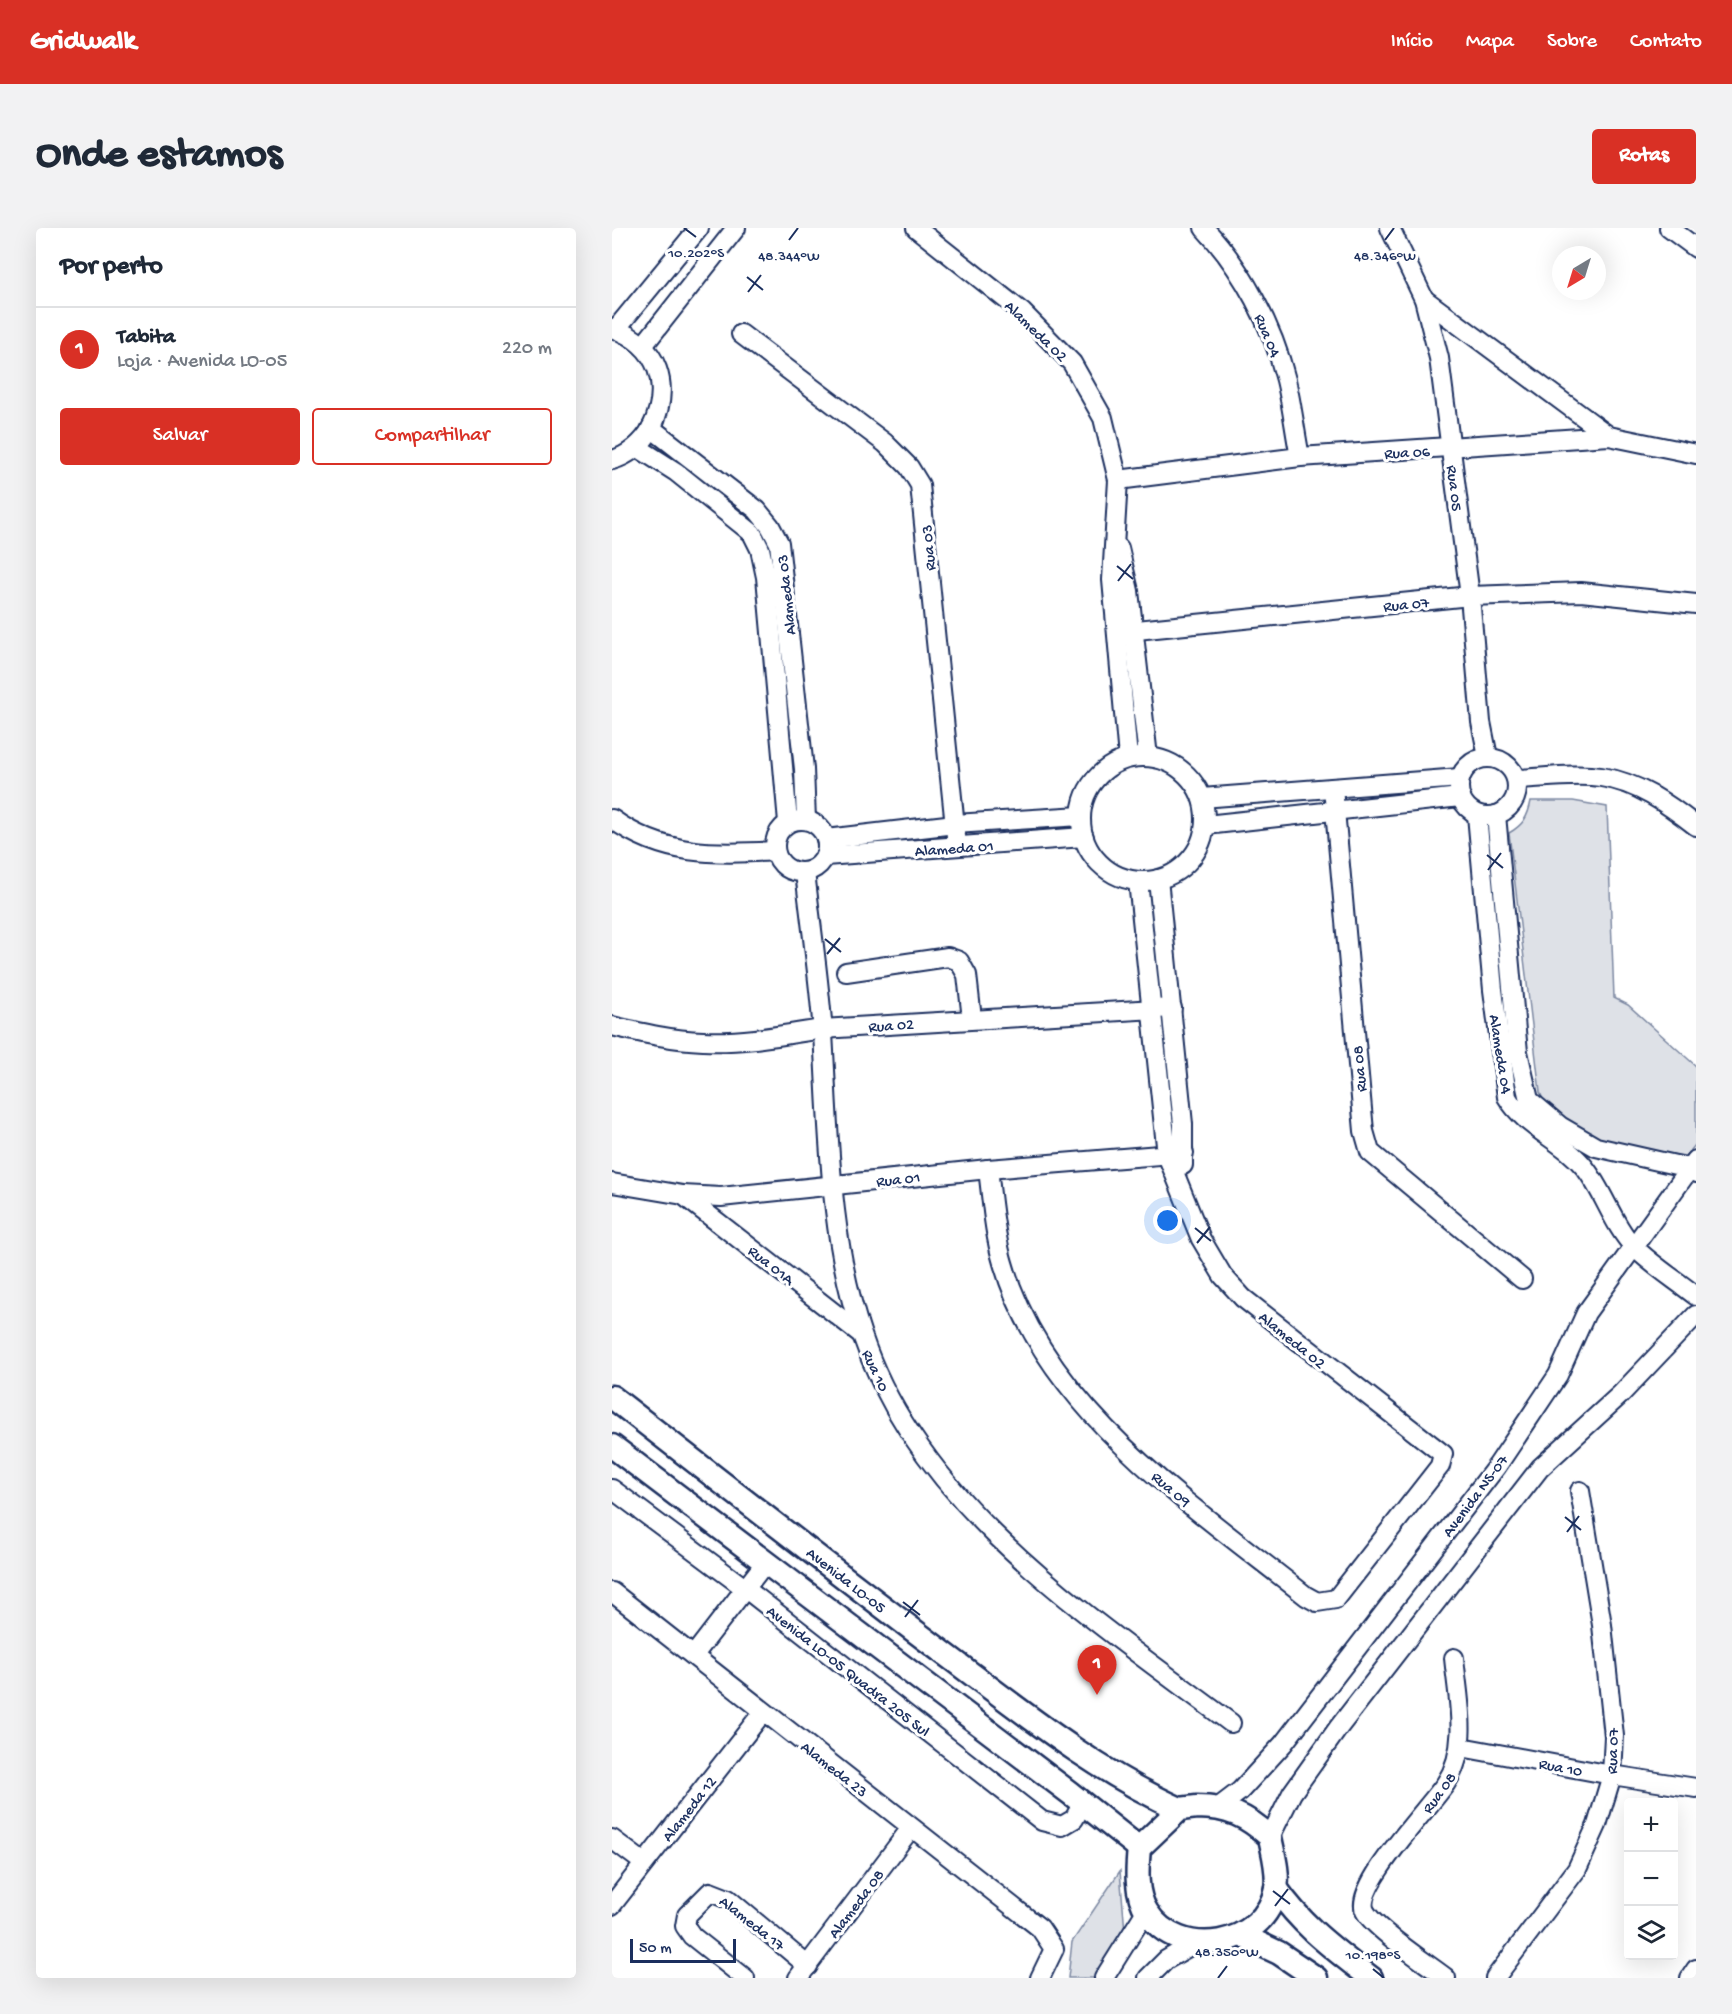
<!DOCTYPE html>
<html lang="pt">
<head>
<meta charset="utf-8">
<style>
  :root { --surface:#fff; --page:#f2f2f3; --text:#1f2937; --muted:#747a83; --line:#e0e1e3; --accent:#d93025 }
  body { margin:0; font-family:"Gochi Hand",sans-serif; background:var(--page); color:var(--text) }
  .controls { position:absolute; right:18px; bottom:18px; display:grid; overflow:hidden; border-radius:6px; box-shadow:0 6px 24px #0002 }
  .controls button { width:54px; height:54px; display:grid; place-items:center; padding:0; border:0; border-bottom:2px solid var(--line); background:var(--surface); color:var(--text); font:30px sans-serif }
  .compass { position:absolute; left:940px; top:18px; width:54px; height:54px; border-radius:50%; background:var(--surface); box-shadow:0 6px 24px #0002; rotate:218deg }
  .scale { position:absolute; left:18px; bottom:15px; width:106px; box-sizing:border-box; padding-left:6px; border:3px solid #1b2f5e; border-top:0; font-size:16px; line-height:21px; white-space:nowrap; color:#1b2f5e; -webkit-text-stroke:4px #fff; paint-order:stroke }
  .you { position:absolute; left:556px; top:993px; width:21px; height:21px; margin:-15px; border:4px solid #fff; border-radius:50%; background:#1a73e8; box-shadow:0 0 0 9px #1a73e833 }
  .badge { display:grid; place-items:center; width:39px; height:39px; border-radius:50%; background:var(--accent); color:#fff; font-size:20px; font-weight:700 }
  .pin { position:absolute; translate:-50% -50px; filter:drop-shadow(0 2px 3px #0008) }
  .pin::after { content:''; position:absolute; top:32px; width:21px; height:18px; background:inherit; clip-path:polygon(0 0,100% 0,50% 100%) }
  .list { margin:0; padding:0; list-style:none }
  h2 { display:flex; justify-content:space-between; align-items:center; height:78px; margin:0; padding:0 24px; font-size:26px }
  h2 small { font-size:20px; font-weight:400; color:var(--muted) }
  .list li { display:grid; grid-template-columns:39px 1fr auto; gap:18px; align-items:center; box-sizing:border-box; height:84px; padding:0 24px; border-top:2px solid var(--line) }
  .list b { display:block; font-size:22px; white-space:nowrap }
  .list p { margin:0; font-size:20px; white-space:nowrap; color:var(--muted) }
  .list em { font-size:20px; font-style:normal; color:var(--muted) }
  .actions { display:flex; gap:12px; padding:18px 24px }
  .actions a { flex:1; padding:14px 0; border:2px solid var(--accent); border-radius:6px; text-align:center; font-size:21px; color:var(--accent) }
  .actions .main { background:var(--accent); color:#fff }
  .icon { flex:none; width:33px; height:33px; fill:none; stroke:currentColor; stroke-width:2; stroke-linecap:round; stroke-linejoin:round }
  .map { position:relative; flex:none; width:1084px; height:1750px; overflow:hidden; border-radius:6px }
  header { display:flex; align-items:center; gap:36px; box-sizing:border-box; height:84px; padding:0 30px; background:var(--accent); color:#fff }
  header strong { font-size:28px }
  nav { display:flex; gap:33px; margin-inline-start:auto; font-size:21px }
  .intro { display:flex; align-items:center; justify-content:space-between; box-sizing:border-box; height:144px; padding:0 36px }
  h1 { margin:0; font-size:42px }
  .button { padding:15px 27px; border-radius:6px; background:var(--accent); color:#fff; font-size:21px; font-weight:700 }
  main { display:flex; gap:36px; padding:0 36px }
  aside { flex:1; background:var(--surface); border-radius:6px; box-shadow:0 6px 24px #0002 }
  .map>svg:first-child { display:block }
</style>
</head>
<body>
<header>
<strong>Gridwalk</strong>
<nav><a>Início</a><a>Mapa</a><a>Sobre</a><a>Contato</a></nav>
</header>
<div class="intro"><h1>Onde estamos</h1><a class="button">Rotas</a></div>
<main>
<aside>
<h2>Por perto<small></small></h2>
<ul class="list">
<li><span class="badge">1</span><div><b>Tabita</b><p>Loja · Avenida LO-05</p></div><em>220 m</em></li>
</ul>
<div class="actions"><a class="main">Salvar</a><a>Compartilhar</a></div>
</aside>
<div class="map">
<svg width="1084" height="1750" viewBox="0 0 1084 1750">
  <rect width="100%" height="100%" fill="#fff"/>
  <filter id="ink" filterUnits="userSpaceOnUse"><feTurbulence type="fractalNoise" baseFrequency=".0167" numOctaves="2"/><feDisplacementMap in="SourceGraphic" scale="12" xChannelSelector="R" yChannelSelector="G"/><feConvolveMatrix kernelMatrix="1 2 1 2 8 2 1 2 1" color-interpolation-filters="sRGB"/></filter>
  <g filter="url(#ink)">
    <g fill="#dee1e7" stroke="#7c88a2" stroke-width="1.5">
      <path d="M 919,573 L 961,573 L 995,579 L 1002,770 L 1016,777 L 1084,838 L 1084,916 L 1074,928 L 1003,920 L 938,889 L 928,864 L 897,605 C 911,597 916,589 919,573 Z"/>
      <polygon points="508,1643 514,1716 495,1750 456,1750 460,1714"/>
    </g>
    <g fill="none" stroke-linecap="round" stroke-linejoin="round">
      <g stroke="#1b2f5e" stroke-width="22">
        <g id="minor">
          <polyline points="304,0 410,84 460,135 491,190 506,252 500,352 516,530"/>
          <path d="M 592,0 C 630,40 661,99 674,152 C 680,177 683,204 688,229"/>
          <polyline points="778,0 812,71 827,130 858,368 869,494 876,529"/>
          <polyline points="1057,0 1084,20"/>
          <polyline points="812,71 997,208"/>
          <path d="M 0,100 C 47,117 60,158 39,201 C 31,215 16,228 0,232"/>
          <polyline points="4,101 87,0"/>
          <polyline points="129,106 273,215 297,239 308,257 345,618"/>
          <polyline points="31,118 124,0"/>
          <polyline points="39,200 145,282 158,298 167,315 192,541 194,592"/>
          <polyline points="25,219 64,244 140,305 148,321 154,349 176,594"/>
          <polyline points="506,252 688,229 997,208 1084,226"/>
          <polyline points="507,320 517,363 536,529"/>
          <polyline points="505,404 858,368 969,364 1084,376"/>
          <circle cx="531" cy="591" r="62"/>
          <circle cx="876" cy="559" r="29"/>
          <path d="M 905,551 C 931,550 963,545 989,549 C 1025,554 1056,576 1084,598"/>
          <polyline points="721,560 752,903 758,924 910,1051"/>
          <polyline points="590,570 848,550"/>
          <path d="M 865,587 L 881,762 L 895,869 C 914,901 951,912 973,940 C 992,964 1001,997 1022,1019 C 1040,1037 1064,1052 1084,1068"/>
          <polyline points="884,587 906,824 917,872 948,898 984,919 1077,940 1084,945"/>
          <path d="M 0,591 C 51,628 103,627 163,623"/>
          <circle cx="189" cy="618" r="26"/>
          <polyline points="594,597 848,569"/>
          <polyline points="214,611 343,596 469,588"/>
          <polyline points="213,628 472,609"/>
          <path d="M 193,644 C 199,697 207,751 211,805 C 217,906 217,1011 250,1107 C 307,1279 481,1391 619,1495"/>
          <polyline points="546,651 571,896 571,937"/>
          <polyline points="234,744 336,729 347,733 355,747 360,791"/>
          <path d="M 0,798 C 30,805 60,812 91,813 C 131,815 172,807 210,801 L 560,780"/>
          <path d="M 376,941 C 380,972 382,1005 391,1035 C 433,1181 581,1278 694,1368 L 705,1374 L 724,1371 L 828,1238 L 831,1226 L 631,1070 L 611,1048 L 589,1011 L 555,927 L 526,653"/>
          <polyline points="0,955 71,967 109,969 376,941 572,925"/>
          <polyline points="71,967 249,1106"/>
          <polyline points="0,1261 134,1361 430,1593 450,1598 462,1591 471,1575"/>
          <polyline points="0,1364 428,1700 442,1721 428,1750"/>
          <polyline points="82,1427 153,1335"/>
          <polyline points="849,1519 1000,1547 1084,1560"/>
          <polyline points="607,1579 628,1563 671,1516 885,1238 946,1147 974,1085 1084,932"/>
          <polyline points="658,1609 680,1565 727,1499 928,1240 1008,1167 1084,1087"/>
          <polyline points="0,1611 32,1635"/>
          <polyline points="0,1677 151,1484"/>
          <polyline points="133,1750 80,1708 73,1698 75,1687 98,1664 116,1671 196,1738"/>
          <polyline points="186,1750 299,1600"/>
          <polyline points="492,1750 534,1683"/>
          <polyline points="536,1750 554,1732 583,1715"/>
          <path d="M 834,1750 C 816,1736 762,1701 753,1683 C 741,1658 819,1578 834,1555 C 858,1519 846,1471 842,1430"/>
          <polyline points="883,1750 965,1641 985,1597 1000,1547 1002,1508 990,1397 968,1263"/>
          <polyline points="1078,1750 1084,1741"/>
        </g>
      </g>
      <g stroke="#1b2f5e" stroke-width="27">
        <g id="major">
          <path d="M 0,1169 C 113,1257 226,1346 341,1432 C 413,1486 485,1544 568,1581"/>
          <polyline points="0,1218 458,1565 527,1620"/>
          <path d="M 585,1579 C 616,1579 635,1588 658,1609 C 661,1625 667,1644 664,1660 C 653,1720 567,1734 535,1684 C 523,1665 525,1641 527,1620 L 568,1581 Z"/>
          <path d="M 664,1660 C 691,1699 722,1721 759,1750"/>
          <polyline points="631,1708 667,1725 704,1750"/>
        </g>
      </g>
      <use href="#minor" stroke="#fff" stroke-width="18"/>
      <use href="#major" stroke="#fff" stroke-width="22"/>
    </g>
  </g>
  <path fill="none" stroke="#1b2f5e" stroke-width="2" d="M 72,0 L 84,9M 177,12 L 186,0M 773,12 L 782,0M 135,49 L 151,62M 136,64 L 149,47M 505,338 L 521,351M 506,353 L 519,336M 875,627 L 891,640M 876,642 L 889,625M 213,711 L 229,724M 215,726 L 228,710M 583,1000 L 599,1013M 585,1015 L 598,999M 953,1289 L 969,1302M 955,1304 L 967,1288M 291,1374 L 308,1387M 293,1389 L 306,1372M 661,1663 L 678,1676M 663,1678 L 676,1661M 761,1741 L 772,1750M 606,1750 L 615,1738"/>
  <g text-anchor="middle" stroke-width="6" stroke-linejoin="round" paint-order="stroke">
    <g font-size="16" fill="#1b2f5e" stroke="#fff">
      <text transform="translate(425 102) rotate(44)" y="6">Alameda 02</text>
      <text transform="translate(657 107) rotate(67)" y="6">Rua 04</text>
      <text transform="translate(795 223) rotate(-3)" y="6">Rua 06</text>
      <text transform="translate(844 260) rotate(83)" y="6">Rua 05</text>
      <text transform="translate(315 320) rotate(-95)" y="6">Rua 03</text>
      <text transform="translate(173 367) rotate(-96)" y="6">Alameda 03</text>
      <text transform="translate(794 375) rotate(-6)" y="6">Rua 07</text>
      <text transform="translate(342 619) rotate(-4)" y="6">Alameda 01</text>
      <text transform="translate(279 796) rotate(-4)" y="6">Rua 02</text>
      <text transform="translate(890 826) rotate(81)" y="6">Alameda 04</text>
      <text transform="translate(746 841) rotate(-95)" y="6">Rua 08</text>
      <text transform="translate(286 950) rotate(-6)" y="6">Rua 01</text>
      <text transform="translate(160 1036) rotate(38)" y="6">Rua 01A</text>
      <text transform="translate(681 1111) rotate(39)" y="6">Alameda 02</text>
      <text transform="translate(265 1142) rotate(65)" y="6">Rua 10</text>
      <text transform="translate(560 1260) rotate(40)" y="6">Rua 09</text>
      <text transform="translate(862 1267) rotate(-53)" y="6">Avenida NS-07</text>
      <text transform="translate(235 1351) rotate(38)" y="6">Avenida LO-05</text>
      <text transform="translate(237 1442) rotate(38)" y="6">Avenida LO-05 Quadra 205 Sul</text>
      <text transform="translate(999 1523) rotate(-88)" y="6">Rua 07</text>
      <text transform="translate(949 1538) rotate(11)" y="6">Rua 10</text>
      <text transform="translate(223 1540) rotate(38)" y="6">Alameda 23</text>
      <text transform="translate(826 1564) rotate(-54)" y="6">Rua 08</text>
      <text transform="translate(76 1580) rotate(-52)" y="6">Alameda 12</text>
      <text transform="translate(243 1675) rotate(-53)" y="6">Alameda 08</text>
      <text transform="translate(141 1694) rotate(38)" y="6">Alameda 17</text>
    </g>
  </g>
  <g font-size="15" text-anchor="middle" fill="#1b2f5e" stroke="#fff" stroke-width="6" stroke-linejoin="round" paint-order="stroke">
    <text x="84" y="29">10.202°S</text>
    <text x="177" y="32">48.344°W</text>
    <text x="773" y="32">48.346°W</text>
    <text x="615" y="1728">48.350°W</text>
    <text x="761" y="1731">10.198°S</text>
  </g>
</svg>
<div class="controls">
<button>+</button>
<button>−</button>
<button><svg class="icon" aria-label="layers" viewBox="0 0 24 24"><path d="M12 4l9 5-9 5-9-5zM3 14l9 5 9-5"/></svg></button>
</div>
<svg class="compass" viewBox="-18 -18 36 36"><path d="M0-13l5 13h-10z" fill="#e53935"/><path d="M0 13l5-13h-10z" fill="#747a83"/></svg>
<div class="scale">50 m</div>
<div class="you"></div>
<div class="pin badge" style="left:485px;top:1467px">1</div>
</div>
</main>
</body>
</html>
